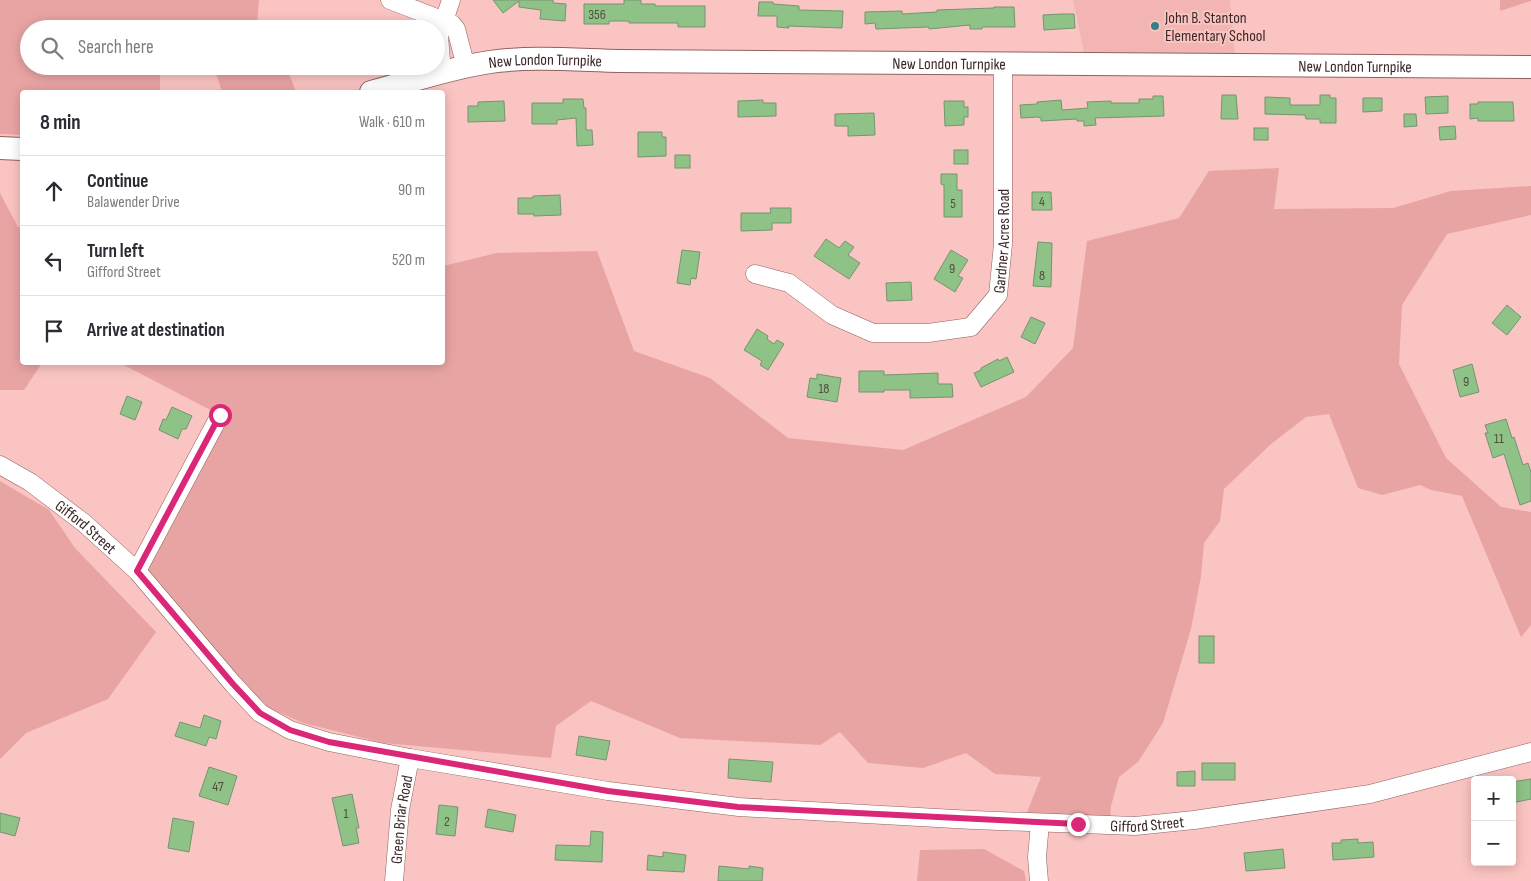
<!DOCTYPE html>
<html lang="en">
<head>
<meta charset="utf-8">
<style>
  :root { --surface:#fff; --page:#f2f2f3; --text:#2b2b33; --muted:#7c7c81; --line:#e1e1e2 }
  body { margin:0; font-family:"Sofia Sans Condensed",sans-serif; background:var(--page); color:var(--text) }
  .controls { position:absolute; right:15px; bottom:15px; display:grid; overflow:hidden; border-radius:5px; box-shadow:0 2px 12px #0003 }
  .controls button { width:45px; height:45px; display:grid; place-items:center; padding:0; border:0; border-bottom:1px solid var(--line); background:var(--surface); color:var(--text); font:25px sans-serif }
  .stop { position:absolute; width:15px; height:15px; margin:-11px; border:4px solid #db2777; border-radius:50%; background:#fff }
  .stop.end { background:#db2777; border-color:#fff; box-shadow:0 1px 5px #0008 }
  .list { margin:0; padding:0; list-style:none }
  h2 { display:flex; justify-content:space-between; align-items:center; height:65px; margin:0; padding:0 20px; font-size:21px }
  h2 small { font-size:16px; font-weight:400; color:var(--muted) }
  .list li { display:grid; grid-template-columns:32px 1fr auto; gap:15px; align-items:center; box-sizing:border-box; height:70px; padding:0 20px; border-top:1px solid var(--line) }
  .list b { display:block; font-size:19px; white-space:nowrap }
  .list p { margin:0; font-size:16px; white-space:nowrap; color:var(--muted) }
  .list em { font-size:16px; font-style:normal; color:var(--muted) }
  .icon { flex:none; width:28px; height:28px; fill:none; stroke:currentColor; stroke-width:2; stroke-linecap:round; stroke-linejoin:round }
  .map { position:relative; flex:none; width:1531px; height:881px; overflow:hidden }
  .search { position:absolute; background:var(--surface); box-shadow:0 2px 12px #0003; left:20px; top:20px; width:425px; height:55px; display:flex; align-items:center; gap:12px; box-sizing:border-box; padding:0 18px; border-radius:28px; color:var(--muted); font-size:19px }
  .panel { position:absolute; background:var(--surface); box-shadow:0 2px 12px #0003; left:20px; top:90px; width:425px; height:275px; border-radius:5px }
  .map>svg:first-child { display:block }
</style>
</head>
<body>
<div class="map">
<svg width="1531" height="881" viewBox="0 0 1531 881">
  <rect width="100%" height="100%" fill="#fac4c2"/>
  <polygon fill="#f2b5b3" points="1073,0 1230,0 1235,54 1084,52"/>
  <g fill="#e8a4a2">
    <polygon points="0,0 259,0 257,25 260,29 29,29 29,66 160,66 160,92 22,92 22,135 0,134"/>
    <polygon points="1500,0 1531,0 1531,1 1500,11"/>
    <polygon points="214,66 286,66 296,92 222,92"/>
    <polygon points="1279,168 1274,209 1393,208 1451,191 1531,186 1531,215 1447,234 1402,305 1399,364 1446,458 1501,507 1531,512 1531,625 1521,637 1462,496 1431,490 1420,485 1382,495 1358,488 1329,414 1306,417 1271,444 1224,489 1220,521 1204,543 1201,576 1191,629 1163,723 1138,762 1119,777 1111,806 1110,819 1026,815 1041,777 995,774 966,753 923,768 868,763 840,732 820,745 680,738 591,701 556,726 551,758 383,743 303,723 260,704 136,558 220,415 120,363 442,362 443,266 497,253 597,251 634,351 710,378 788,438 903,450 1026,397 1073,348 1087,241 1179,218 1209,171"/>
    <polygon points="0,193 18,227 22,227 22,362 42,363 24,390 0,390"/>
    <polygon points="0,481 49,510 75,548 156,632 108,699 26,733 0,759"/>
    <polygon points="984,849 1024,871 1026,881 917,881 920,850"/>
  </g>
  <g fill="#8fc287" stroke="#769471">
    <polygon points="493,0 553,0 553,3 566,4 565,21 540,19 541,10 519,7 519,1 503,13"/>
    <polygon points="624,0 641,0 641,4 655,4 655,6 705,6 705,27 678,27 678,23 629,23 629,21 609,21 609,24 584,24 584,4 624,4"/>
    <polygon points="759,2 773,2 773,4 799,6 799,10 843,11 842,28 788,26 789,28 777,27 777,16 758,16"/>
    <polygon points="994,7 1014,7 1015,27 982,27 982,29 970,29 970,25 929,29 929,27 876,29 875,23 865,24 865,12 902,11 902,14 937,12 937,10 994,8"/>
    <polygon points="1061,14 1074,14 1075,28 1044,30 1043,15"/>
    <polygon points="1222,95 1236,95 1238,119 1221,119"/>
    <polygon points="1320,95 1330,95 1330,98 1336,98 1336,123 1320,123 1320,119 1306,119 1305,115 1265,114 1265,97 1290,98 1290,105 1320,105"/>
    <polygon points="1153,96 1163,96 1164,116 1095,118 1096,125 1084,126 1084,121 1077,121 1077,119 1041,121 1041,118 1038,117 1021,118 1020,105 1037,104 1037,102 1061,100 1062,110 1088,108 1087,102 1111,101 1111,103 1139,103 1139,99 1153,99"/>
    <polygon points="1448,96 1448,113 1426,114 1425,97"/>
    <polygon points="1363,98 1382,98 1382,111 1363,112"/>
    <polygon points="563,99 583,99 584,108 586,108 586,130 592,130 593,145 577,146 576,118 557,120 557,124 532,124 532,103 563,103"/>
    <polygon points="763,100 763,103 776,103 776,116 738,117 738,101"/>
    <polygon points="504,101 505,121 468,122 468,106 478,106 478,102"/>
    <polygon points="944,101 964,101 964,107 968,107 968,117 964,117 964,125 945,126"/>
    <polygon points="1478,102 1513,102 1514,121 1478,121 1478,118 1470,119 1470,104 1478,104"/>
    <polygon points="874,113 875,135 848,136 848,126 835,126 835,114"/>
    <polygon points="1404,114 1416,114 1417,126 1404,127"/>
    <polygon points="1455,126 1456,139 1440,140 1439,127"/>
    <rect x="1254" y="128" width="14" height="12"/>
    <polygon points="638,132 662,132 662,137 666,137 666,156 638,157"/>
    <rect x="954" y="150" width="14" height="14"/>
    <rect x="675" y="155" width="15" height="13"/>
    <polygon points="941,174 957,174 957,190 962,190 962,217 944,217 944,185 941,184"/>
    <polygon points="1032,192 1051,192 1052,210 1032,210"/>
    <polygon points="560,195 561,215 534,216 534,214 518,214 518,198 533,198 533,196"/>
    <polygon points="770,208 791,208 791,223 772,223 772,230 741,231 741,213 771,213"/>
    <polygon points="826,239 839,248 845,241 854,247 848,255 860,263 849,279 814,256"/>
    <polygon points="1038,242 1052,243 1051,287 1033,286"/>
    <polygon points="682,250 700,252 696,279 691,278 690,285 677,283"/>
    <polygon points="951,250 968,260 958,276 963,278 955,292 934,279"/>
    <polygon points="911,282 912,300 887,301 886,283"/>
    <polygon points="1507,305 1521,317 1507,335 1492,323"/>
    <polygon points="1031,317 1045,323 1035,344 1021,337"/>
    <polygon points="757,329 768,336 767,339 774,344 777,340 784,344 768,370 760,365 762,361 744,350"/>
    <polygon points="1007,357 1014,372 981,387 974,373 981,370 981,368 998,359 999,361"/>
    <polygon points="1472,364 1479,392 1460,397 1453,370"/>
    <polygon points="859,371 884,371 884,375 938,373 938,384 952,384 953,397 910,398 910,390 884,390 884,392 859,392"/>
    <polygon points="817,374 841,378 837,402 807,397 810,378 817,379"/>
    <polygon points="127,396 142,402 135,420 120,414"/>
    <polygon points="172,407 192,416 186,429 182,429 178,439 159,430 163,419 166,420"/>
    <polygon points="1506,419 1512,438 1514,437 1523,465 1528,463 1531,472 1531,501 1520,505 1504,454 1493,458 1485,433 1488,433 1485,425"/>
    <rect x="1199" y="636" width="15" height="27"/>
    <polygon points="204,715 221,721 216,739 209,737 206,746 175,736 180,722 200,728"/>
    <polygon points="579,736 610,741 606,760 576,755"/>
    <polygon points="729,759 773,762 771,782 728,778"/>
    <rect x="1202" y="763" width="33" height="17"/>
    <polygon points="209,767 237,776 228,805 199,796"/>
    <polygon points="1195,771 1195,786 1177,786 1177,772"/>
    <polygon points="1531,779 1531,799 1512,803 1512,782"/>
    <polygon points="352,794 359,828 356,828 359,843 343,846 332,798"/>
    <polygon points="439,805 458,807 455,836 436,834"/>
    <polygon points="488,809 516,815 513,832 485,827"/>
    <polygon points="0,813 20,818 15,836 0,832"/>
    <polygon points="173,818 194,822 189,852 168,848"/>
    <polygon points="591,831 603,832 602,862 555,860 556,845 590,846"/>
    <polygon points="1358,839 1358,843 1373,842 1374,857 1333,860 1332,843 1341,843 1341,840"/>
    <polygon points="1283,849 1285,868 1246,871 1244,853"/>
    <polygon points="663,852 686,855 684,872 647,870 648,855 663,857"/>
    <polygon points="719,866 749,869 749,866 763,868 762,881 718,881"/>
  </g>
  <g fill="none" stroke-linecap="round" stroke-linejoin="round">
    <g stroke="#906160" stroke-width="19">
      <g id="minor">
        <polyline points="390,0 452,24 456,29 466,67"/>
        <polyline points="442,73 439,36 451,0"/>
        <path id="s1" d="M 755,274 L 789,283 L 832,315 L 873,333 L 928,333 L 971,327 L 998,295 L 1003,244 L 1003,64"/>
        <path id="s2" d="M 0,465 L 30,482 L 84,523 L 137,571 L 233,684 L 260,713 L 290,730 L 329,742 L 410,758 L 608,791 L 739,807 L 973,820 L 1135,826 L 1194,820 L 1370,794 L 1531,752"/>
        <polyline points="137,571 220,415"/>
        <path id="s3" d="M 394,881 L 400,810 L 410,758"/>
        <polyline points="1039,881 1037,857 1040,823"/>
      </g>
    </g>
    <g stroke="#906160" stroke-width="24">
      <g id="major">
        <path id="s4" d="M 371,92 C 410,82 449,68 490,62 C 532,56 577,60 620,61 L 1531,67"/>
        <polyline points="0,148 22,149"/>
      </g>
    </g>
    <use href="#minor" stroke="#fff" stroke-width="18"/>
    <use href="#major" stroke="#fff" stroke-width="22"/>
  </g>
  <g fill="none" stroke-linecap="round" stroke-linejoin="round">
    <polyline stroke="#db2777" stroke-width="6" points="220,415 137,571 233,684 260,713 290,730 329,742 608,791 738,807 1078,824"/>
  </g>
  <circle fill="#367f84" stroke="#fac4c2" stroke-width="2" cx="1155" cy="26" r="5"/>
  <g text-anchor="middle" stroke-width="4" stroke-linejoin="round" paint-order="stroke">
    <g font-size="14" fill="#514e3f">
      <text x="597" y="19">356</text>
      <text x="1042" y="206">4</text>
      <text x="953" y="208">5</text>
      <text x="952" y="273">9</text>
      <text x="1042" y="280">8</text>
      <text x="1466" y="386">9</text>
      <text x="824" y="393">18</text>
      <text x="1499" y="443">11</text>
      <text x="218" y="791">47</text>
      <text x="346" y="818">1</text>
      <text x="447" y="826">2</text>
    </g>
    <g font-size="16" fill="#3c2827" stroke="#fac4c2" text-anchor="start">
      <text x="1165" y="23">John B. Stanton<tspan x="1165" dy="18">Elementary School</tspan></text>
    </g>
    <g font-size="16" fill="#3c2827" stroke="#fac4c2">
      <text dy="6" stroke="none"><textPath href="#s4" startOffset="178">New London Turnpike</textPath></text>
      <text dy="6" stroke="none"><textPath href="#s4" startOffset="582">New London Turnpike</textPath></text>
      <text dy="6" stroke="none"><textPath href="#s4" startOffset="988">New London Turnpike</textPath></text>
      <text dy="6" stroke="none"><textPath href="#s1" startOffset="328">Gardner Acres Road</textPath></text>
      <text dy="6" stroke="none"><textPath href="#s2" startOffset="106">Gifford Street</textPath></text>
      <text dy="6" stroke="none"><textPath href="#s3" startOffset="62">Green Briar Road</textPath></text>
      <text dy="6" stroke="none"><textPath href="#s2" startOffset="1261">Gifford Street</textPath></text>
    </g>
  </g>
</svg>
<div class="controls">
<button>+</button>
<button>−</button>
</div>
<div class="stop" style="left:220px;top:415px"></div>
<div class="stop end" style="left:1078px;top:824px"></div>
<div class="search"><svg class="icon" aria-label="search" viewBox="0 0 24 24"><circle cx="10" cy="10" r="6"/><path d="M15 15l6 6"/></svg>Search here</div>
<section class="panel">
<h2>8 min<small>Walk · 610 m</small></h2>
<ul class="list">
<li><svg class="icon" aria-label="ahead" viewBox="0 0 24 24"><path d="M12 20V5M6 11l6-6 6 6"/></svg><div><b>Continue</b><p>Balawender Drive</p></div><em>90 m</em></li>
<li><svg class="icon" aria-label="left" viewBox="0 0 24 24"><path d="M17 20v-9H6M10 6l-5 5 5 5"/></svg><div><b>Turn left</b><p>Gifford Street</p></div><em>520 m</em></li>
<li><svg class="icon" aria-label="arrive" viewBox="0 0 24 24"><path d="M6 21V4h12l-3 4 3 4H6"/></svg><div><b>Arrive at destination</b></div></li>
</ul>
</section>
</div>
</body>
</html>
